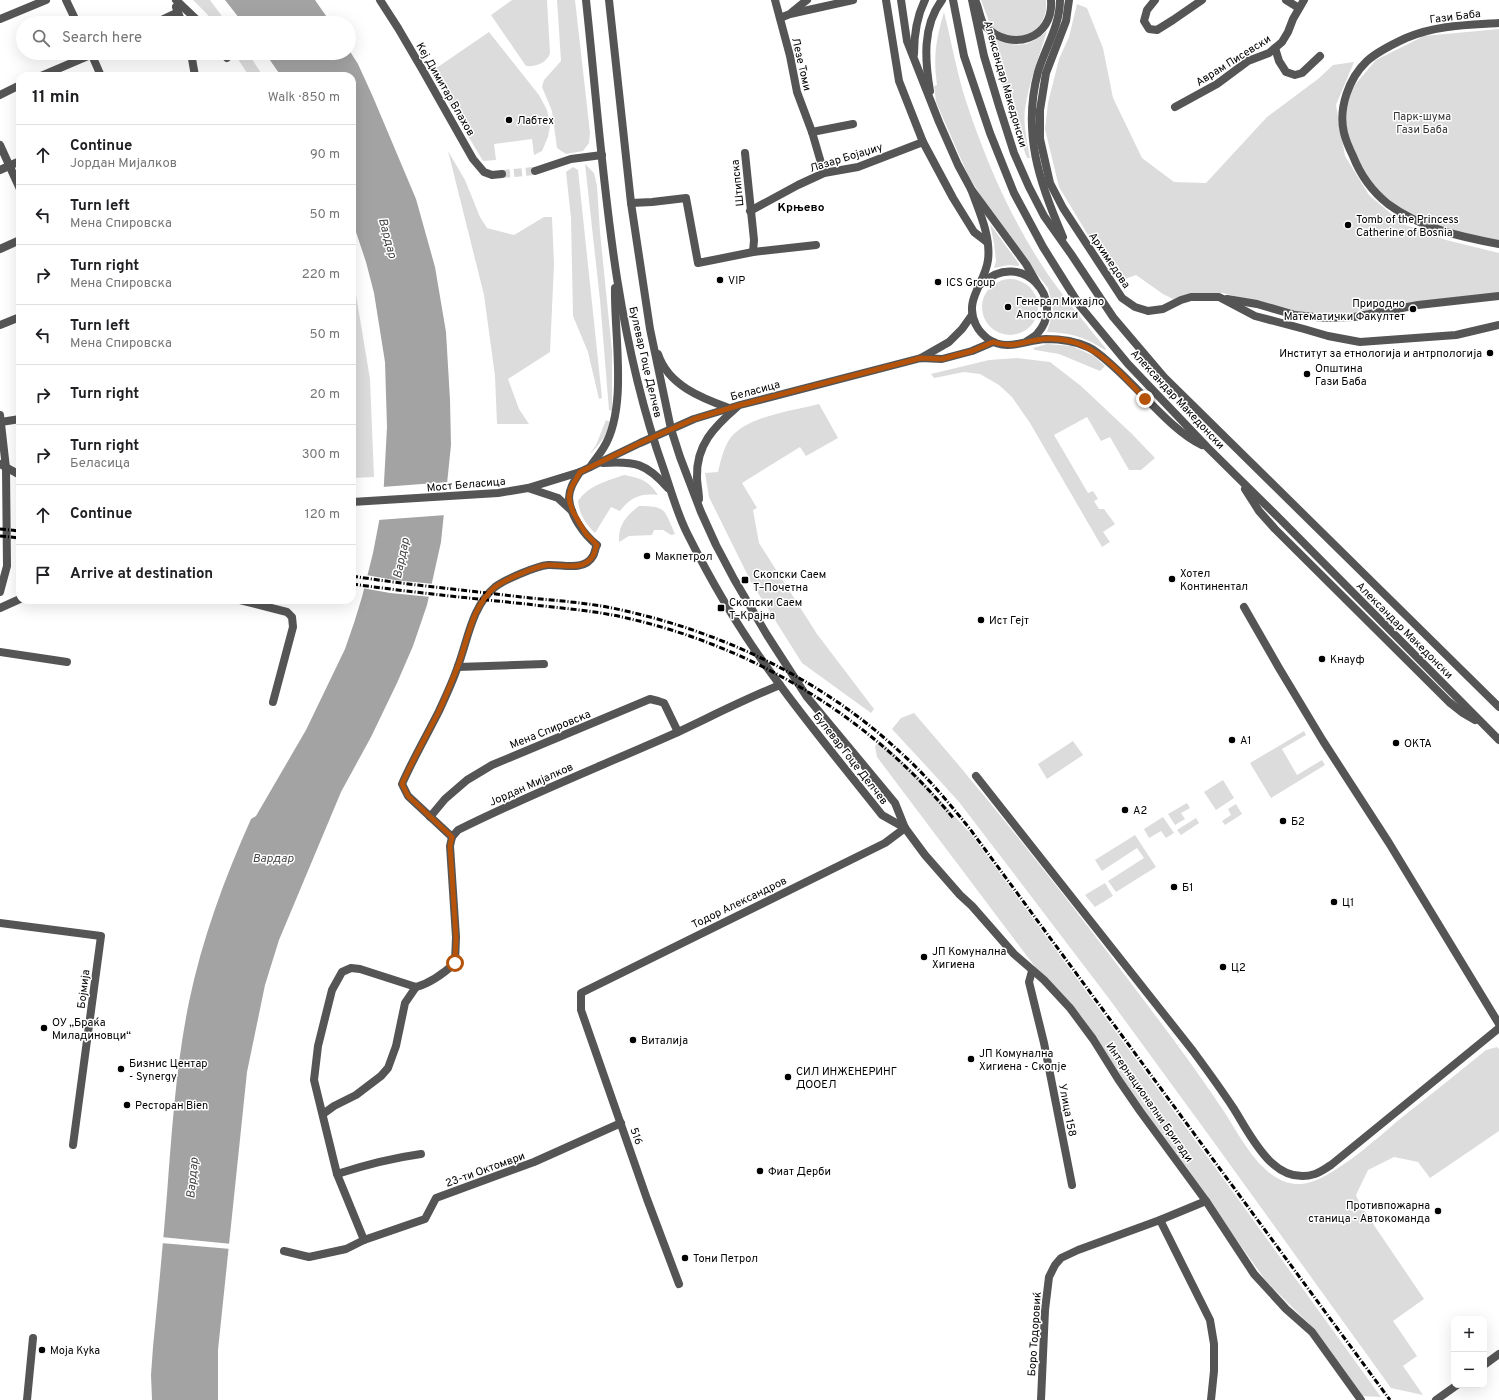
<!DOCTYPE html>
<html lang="en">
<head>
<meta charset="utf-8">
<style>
  :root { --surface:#fff; --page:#f2f2f2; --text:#202124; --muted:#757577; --line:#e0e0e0 }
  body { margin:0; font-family:Overpass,sans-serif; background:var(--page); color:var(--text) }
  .controls { position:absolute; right:12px; bottom:12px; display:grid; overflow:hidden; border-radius:8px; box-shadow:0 4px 16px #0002 }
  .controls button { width:36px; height:36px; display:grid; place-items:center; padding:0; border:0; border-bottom:1px solid var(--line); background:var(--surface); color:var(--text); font:20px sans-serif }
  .stop { position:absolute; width:12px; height:12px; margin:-9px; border:3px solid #b45309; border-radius:50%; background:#fff }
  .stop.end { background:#b45309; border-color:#fff; box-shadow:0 1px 4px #0008 }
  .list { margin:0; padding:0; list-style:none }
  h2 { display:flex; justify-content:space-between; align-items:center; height:52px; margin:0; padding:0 16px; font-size:17px }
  h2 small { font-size:13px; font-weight:400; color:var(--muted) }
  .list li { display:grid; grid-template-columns:26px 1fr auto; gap:12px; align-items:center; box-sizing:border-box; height:60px; padding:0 16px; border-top:1px solid var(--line) }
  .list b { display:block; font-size:15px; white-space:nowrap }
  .list p { margin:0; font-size:13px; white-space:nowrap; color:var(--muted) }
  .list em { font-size:13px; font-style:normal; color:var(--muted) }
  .icon { flex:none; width:22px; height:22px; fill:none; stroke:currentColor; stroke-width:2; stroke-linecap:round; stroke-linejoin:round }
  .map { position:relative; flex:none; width:1499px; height:1400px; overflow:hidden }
  .search { position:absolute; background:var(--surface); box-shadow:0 4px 16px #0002; left:16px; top:16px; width:340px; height:44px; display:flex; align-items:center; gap:10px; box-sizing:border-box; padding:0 14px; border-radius:22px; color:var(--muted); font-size:15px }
  .panel { position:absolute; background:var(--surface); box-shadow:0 4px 16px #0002; left:16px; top:72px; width:340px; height:532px; border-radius:12px }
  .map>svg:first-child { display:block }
</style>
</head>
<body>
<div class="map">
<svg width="1499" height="1400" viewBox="0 0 1499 1400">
  <rect width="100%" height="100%" fill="#fff"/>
  <g fill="#dcdcdc">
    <polygon points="193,0 210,0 227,23 213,23 207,14"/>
    <path d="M 512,0 L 547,0 L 550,53 C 547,63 536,67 526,66 L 491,15 Z"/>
    <polygon points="557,0 575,0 590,133 589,143 583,151 566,154 557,148 552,111 542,87 544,80 561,61"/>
    <path d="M 981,0 L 1046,0 C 1047,15 1043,21 1035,33 L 1012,38 L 995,31 L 990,24 Z"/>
    <polygon points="1077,4 1087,8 1103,48 1113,98 1142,158 1174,182 1206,183 1267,117 1318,79 1333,65 1354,62 1336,105 1345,156 1369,195 1403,224 1446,240 1499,253 1499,294 1345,314 1313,314 1285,310 1223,293 1202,293 1173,299 1163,294 1136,275 1119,281 1091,240 1059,187 1045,129 1048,103 1059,59 1069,37"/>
    <path d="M 944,12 C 951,40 956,68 964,95 C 984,157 1010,218 1047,273 C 1065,299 1086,324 1106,349 L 1105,350 C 1084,337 1072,333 1047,332 L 1053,312 L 1053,306 L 1048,288 L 1017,249 L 992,214 L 968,175 L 936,102 L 934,86 L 937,85 C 933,56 936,40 944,12 Z"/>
    <polygon points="1499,29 1499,244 1422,225 1378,193 1347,143 1343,111 1353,87 1376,60 1424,36"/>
    <path d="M 1047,31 C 1039,57 1029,82 1025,109 C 1023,124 1027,142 1030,158 L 1027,158 L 1011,115 L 987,35 C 1013,45 1023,52 1047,31 Z"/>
    <polygon points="489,32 539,95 547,110 550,126 548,137 542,151 534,155 532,139 494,144 496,160 483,161 455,114 432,71"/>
    <polygon points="234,53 248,53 263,76 249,76"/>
    <polygon points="448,151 465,180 480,217 487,228 514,235 544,217 552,217 554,264 550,352 508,379 519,409 529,424 497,424 495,376 484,295"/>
    <polygon points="585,164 594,173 597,186 600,232 612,351 612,411 609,410 600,300"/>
    <polygon points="573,167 578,170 602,398 599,399 588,352 573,316 571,218 566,172"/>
    <polygon points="990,224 1019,264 1019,266 1008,265 994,268 996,261 994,243"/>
    <polygon points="352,271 370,379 374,477 352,478"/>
    <circle cx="1010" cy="307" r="28"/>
    <polygon points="1047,344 1072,346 1094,356 1105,366 1100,371 1059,354 1035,350 1033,348"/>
    <polygon points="1017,358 1050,362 1081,386 1132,434 1155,458 1141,470 1129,470 1110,437 1101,441 1087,417 1054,435 1088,493 1093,491 1098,499 1094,501 1099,509 1104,509 1115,524 1103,532 1110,542 1102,547 1030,423 1012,397 999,385 980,374 964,372 934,378 931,374 989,360"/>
    <path d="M 819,404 L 838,438 L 806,456 L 800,447 L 742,483 L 757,508 L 753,510 L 759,543 L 817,634 L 874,709 L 871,713 L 802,663 L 751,582 L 709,497 L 705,473 L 718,472 C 721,460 723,450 729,440 C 745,416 793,411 819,404 Z"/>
    <path d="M 606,420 L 610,422 C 607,436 599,445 589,455 L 596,445 Z"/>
    <path d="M 624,475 C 641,478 649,481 658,495 C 642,493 630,497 620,511 L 611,507 L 595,533 C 586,524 579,514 578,501 C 589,485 607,481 624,475 Z"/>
    <path d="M 639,506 C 667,506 664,510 675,534 L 671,535 L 663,530 L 654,530 L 652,535 L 629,536 L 619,542 C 618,525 626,516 639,506 Z"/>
    <path d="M 914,713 C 983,792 1048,874 1112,958 C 1151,1010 1191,1061 1227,1116 C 1243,1142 1266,1186 1301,1184 C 1330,1182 1377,1138 1400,1119 C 1429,1096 1458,1073 1486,1050 L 1497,1047 L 1499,1049 L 1499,1131 L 1430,1178 L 1418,1162 L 1394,1157 L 1368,1170 L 1356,1195 L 1361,1206 L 1424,1299 L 1393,1321 L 1417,1356 L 1403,1366 L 1423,1395 L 1391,1388 L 1213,1141 L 1110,1000 L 1021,883 L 959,802 L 940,781 L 892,729 L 901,718 Z"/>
    <polygon points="1304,731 1306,735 1282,749 1297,775 1322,760 1325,765 1271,798 1250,763"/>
    <polygon points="880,741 916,774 971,834 1225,1181 1381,1397 1361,1396 1312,1327 1266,1281 1151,1120 1113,1066 1082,1017 1039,972 877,757 875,746"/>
    <polygon points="1073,741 1083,755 1047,779 1038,764"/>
    <polygon points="1223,780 1234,798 1216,810 1204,792"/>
    <polygon points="1187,803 1190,808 1181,813 1185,819 1175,825 1168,814"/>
    <polygon points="1236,804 1242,814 1225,825 1222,821 1231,815 1228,809"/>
    <polygon points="1163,817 1174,833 1166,838 1161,831 1149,838 1144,829"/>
    <polygon points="1196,818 1199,823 1181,835 1177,830"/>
    <polygon points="1135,835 1156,867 1116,892 1108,881 1144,858 1137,848 1102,871 1095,860"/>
    <polygon points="1105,883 1113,896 1095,907 1085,895"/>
  </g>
  <g fill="#a3a3a3">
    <polygon points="225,0 315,0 331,23 243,23"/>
    <path d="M 349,50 L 358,64 L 373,97 L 416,199 L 435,267 L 446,332 L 450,400 L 451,445 L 441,542 L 427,605 L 413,646 L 397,683 L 371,737 L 341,792 L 279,940 L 265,985 L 247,1072 L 218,1350 L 218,1400 L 152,1400 L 151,1375 L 153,1347 C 158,1296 163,1245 167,1194 C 172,1130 176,1065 189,1002 C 202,939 225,877 251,819 L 256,816 L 306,730 L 345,649 L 354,623 L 362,597 L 373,553 L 383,501 L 387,427 L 385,362 L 374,293 L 366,262 L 352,220 L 352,76 L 281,76 L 265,53 L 349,53 Z"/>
  </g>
  <g fill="#fff">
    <polygon points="449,482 446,515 378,520 382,487"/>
    <polygon points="366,575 394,580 434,584 431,597 390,593 362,588"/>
    <polygon points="161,1237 232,1244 231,1249 161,1243"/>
  </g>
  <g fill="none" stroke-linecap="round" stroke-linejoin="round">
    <polyline stroke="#d9d9d9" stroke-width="8" stroke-dasharray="8 4" stroke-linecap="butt" points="502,174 535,171"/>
    <g stroke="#555" stroke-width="8">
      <polyline points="66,0 77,23"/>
      <polyline points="176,0 200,23"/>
      <polyline points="380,0 398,28 422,69 473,159 484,172 492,175 502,174"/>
      <polyline points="775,0 790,56 797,92 812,132 824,173"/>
      <polyline points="886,0 899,81 923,142 953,198 974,232 987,242"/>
      <polyline points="1069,0 1066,21 1046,73 1040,110 1040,139 1050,183 1063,208 1122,298 1135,307 1148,311 1163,309 1181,300 1191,297 1219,297 1255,316 1304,329 1328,336 1360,342 1456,335 1499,325"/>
      <polyline points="1155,0 1147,10 1144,21 1149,29 1157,30 1173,20 1202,0"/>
      <polyline points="1286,0 1299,8"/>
      <polyline points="176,7 182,23"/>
      <polyline points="792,12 807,0"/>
      <polyline points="780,18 790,14 853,0"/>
      <polyline points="0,19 46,0"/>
      <polyline points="155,23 178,12"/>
      <path d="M 1499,23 C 1468,25 1436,25 1406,38 C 1393,44 1378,51 1367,61 C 1349,78 1338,108 1344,133 C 1346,141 1349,148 1353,156 C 1360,174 1373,192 1388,204 C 1420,228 1461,237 1499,244"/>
      <polyline points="1275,48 1279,61 1286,72 1295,75 1302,73 1320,56"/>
      <polyline points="91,53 101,76"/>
      <polyline points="191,53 195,76"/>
      <polyline points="223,53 227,58"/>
      <polyline points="41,76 95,53"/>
      <polyline points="0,95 20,85"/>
      <polyline points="1175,107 1217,84 1248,61 1269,53 1275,48 1282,42 1288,32 1293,19 1304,0"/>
      <polyline points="812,132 853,124"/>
      <polyline points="0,145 20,189"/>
      <polyline points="745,153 754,240 753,252"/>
      <polyline points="0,170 20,161"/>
      <polyline points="535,171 571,159 602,155"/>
      <polyline points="631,203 652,202 686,198 698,263 753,252 816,245"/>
      <polyline points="750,211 798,185 824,173 858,167 923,142"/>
      <polyline points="0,249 20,240"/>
      <polyline points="1227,299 1257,304 1295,315 1325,318 1354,317 1418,305 1499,296"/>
      <polyline points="0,325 20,317"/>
      <polyline points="0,415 6,468"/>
      <polyline points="1,422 20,419"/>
      <polyline points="528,488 558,498 572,511"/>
      <polyline points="240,600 287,612 292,617 293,627 273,702"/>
      <polyline points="1244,607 1279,668 1323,741 1389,843 1499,1024"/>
      <polyline points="0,608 20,599"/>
      <polyline points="0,652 67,662"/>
      <polyline points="458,667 544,664"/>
      <path d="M 976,776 L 1193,1051 C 1207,1070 1221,1089 1234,1109 C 1251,1136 1274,1187 1315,1174 C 1321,1172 1326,1168 1331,1165 L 1499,1028"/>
      <polyline points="430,817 445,799 467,780 492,765 650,699 658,701 664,703 678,732"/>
      <path d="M 452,837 L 408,796 L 402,784 C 413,759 427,735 439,711 C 446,696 453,681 458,666 C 468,639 472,606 495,587 C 504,580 536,566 548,565 C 562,564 584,572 593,556 C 595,553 595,548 597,545 C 584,535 570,515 569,498 C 569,488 575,480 580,472"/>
      <polyline points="0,923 101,936 73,1145"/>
      <polyline points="1032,971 1029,982 1044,1043 1072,1185"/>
      <path d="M 416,987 C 431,983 443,974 455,963 L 456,937 L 450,846 L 452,837 L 458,830 C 530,794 604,765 678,732 C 712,716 745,699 780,685"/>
      <polyline points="323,1114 334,1106 356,1095 381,1076 388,1068 396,1046 405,1003 416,987"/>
      <path d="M 337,1174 C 365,1165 392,1158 421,1154"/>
      <polyline points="1160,1220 1210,1320 1214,1344 1214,1371 1211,1400"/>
      <polyline points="364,1240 337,1174 314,1080 318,1046 332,990 342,972 351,968 360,969 416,987"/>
      <polyline points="284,1251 309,1257 346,1249 364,1240 425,1219 436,1198 534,1162 621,1123"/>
      <polyline points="679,1284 647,1199 581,1010 581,993 885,843 905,828"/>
      <polyline points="27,1400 33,1338"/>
      <polyline points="1041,1400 1045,1310 1049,1277 1055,1265 1061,1258 1078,1250 1160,1220 1206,1201"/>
    </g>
    <g stroke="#555" stroke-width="8">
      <path d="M 586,0 C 603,158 610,320 664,470 C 671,491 677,513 687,533 C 713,585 745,639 780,685 C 813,730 848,772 882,815 L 905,828"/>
      <polyline points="609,0 631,203 650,329 671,429 680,457 701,512 716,545 734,579 767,635 807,697 895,803 905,828 925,855 960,895 972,906 1014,954 1044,980 1070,1008 1093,1039 1118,1079 1140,1111 1206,1201 1254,1274 1286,1309 1312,1332 1361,1400"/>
      <polyline points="901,0 907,41 939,122 958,165 971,189 1026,264 1038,285"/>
      <polyline points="953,0 964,56 990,133 1014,193 1043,247 1080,306 1128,364 1208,448 1281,520 1499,740"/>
      <polyline points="972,0 984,56 999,106 1014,153 1029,187 1044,216 1071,254 1113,317 1164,377 1499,707"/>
      <path d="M 975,0 C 979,7 980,21 985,26 C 1011,53 1054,39 1051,0"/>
      <path d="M 1060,0 C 1060,26 1045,48 1038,72 C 1022,132 1039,182 1063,237"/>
      <path d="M 914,54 C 914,35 916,18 925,0"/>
      <path d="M 930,91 C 925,61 922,26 942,0"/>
      <path d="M 971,189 C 979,211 991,236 988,260 C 985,284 963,300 976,325 C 979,331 983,335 988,339 C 1007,352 1025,340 1046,339 C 1060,339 1075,341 1088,347 C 1097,351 1106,360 1114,367 C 1134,385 1152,406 1172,424 C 1181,432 1191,440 1202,445"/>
      <path d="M 981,284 C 1021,247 1068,300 1037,334 C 1034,337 1030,339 1027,341"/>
      <path d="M 658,354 C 668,385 701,398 729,408"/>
      <polyline points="921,358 949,342 962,329 972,315"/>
      <path d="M 603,463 C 635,461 646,463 668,488"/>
      <polyline points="0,464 20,475"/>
      <path d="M 590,467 C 594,461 600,454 604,447 C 628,407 614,335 615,288"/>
      <polyline points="1245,489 1259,511 1275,529 1449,702 1463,713 1475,720"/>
      <path d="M 699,499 C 699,492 697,484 697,477 C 696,445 714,427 737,407"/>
      <polyline points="352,502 498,493 528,488 580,472 640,443 694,419 740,405 921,358 942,359 972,351 993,342"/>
      <polyline points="0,592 7,566 6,468"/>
      <polyline points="1484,1365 1499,1354"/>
      <polyline points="1436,1400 1457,1385"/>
    </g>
    <g stroke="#000" stroke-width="3" stroke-dasharray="6 2 1 2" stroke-linecap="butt">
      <polyline points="0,529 20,531"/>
      <polyline points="0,536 20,538"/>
      <path d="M 352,576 C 408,585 465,590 521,597 C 550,600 579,602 607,607 C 714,628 820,677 900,752 C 926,775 948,802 970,829 L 1390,1400"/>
      <path d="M 352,584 C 410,592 468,598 526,604 C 558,608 591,610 622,617 C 751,645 871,717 954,819"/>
    </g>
  </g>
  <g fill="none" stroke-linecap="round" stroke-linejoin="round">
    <path stroke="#b45309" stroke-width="5" d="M 455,963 L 456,937 L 450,846 L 452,837 L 408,796 L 402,784 C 413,759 427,735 439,711 C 446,696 452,681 458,666 C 468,639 472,606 495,587 C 504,580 536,566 548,565 C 562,564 583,572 593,556 C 595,553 595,548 597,545 L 586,534 L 573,512 L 570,503 L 569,497 L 571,488 L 580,472 L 640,443 L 694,419 L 740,405 L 921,358 L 942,359 L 972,351 L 993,342 C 1014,349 1022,341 1044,339 C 1090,335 1117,369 1145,399"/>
  </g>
  <g fill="#000" stroke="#fff" stroke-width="1.5">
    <circle cx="509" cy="120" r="4"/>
    <circle cx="1348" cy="225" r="4"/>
    <circle cx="720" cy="280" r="4"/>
    <circle cx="938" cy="282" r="4"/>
    <circle cx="1008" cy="307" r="4"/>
    <circle cx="1413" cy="309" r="4"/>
    <circle cx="1490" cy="353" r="4"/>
    <circle cx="1307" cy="374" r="4"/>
    <circle cx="647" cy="556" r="4"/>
    <circle cx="1172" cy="579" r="4"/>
    <rect x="741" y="576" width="8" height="8" rx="2"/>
    <rect x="717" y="604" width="8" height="8" rx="2"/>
    <circle cx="981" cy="620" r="4"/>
    <circle cx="1322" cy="659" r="4"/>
    <circle cx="1232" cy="740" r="4"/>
    <circle cx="1396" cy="743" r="4"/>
    <circle cx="1125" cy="810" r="4"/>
    <circle cx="1283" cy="821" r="4"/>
    <circle cx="1174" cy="887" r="4"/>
    <circle cx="1334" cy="902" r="4"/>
    <circle cx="924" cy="957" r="4"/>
    <circle cx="1223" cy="967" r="4"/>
    <circle cx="44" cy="1028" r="4"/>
    <circle cx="633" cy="1040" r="4"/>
    <circle cx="971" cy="1059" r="4"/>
    <circle cx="121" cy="1069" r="4"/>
    <circle cx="788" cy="1077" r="4"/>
    <circle cx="127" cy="1105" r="4"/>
    <circle cx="760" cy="1171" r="4"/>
    <circle cx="1438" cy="1211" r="4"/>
    <circle cx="685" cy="1258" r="4"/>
    <circle cx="42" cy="1350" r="4"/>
  </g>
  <g text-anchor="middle" stroke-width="3" stroke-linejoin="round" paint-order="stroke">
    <g font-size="11" fill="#000" stroke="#fff">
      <text transform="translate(1455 16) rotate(-7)" y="4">Гази Баба</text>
      <text transform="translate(1233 60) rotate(-32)" y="4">Аврам Писевски</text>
      <text transform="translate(802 64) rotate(77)" y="4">Лезе Томи</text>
      <text transform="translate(1006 84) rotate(74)" y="4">Александар Македонски</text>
      <text transform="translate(446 89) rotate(60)" y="4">Кеј Димитар Влахов</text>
      <text transform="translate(846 157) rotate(-17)" y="4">Лазар Бојаџиу</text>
      <text transform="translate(737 183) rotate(-96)" y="4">Штипска</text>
      <text transform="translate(1110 260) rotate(56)" y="4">Архимедова</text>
      <text transform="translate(646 362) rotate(77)" y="4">Булевар Гоце Делчев</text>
      <text transform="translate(755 390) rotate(-15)" y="4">Беласица</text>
      <text transform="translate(1178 399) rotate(47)" y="4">Александар Македонски</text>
      <text transform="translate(466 484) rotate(-5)" y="4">Мост Беласица</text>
      <text transform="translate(1405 630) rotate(45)" y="4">Александар Македонски</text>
      <text transform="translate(550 729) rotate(-22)" y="4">Мена Спировска</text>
      <text transform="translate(851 758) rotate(52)" y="4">Булевар Гоце Делчев</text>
      <text transform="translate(531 784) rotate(-24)" y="4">Јордан Мијалков</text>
      <text transform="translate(739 902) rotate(-26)" y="4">Тодор Александров</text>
      <text transform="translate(83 989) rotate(-83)" y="4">Бојмија</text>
      <text transform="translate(1150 1102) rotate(55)" y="4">Интернационални Бригади</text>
      <text transform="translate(1068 1110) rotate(79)" y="4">Улица 158</text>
      <text transform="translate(637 1136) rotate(71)" y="4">516</text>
      <text transform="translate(485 1169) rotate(-20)" y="4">23-ти Октомври</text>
      <text transform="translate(1034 1334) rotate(-86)" y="4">Боро Тодоровиќ</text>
    </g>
    <g font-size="11" fill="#333" stroke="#fff">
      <text x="1422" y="120">Парк-шума<tspan x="1422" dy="13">Гази Баба</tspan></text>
    </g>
    <g font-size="11" fill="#000" stroke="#fff" text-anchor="start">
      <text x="517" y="124">Лабтех</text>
      <text x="1356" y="223">Tomb of the Princess<tspan x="1356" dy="13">Catherine of Bosnia</tspan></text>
      <text x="728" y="284">VIP</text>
      <text x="946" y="286">ICS Group</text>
      <text x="1016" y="305">Генерал Михајло<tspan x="1016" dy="13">Апостолски</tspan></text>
      <text x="1405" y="307" text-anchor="end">Природно<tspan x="1405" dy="13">Математички Факултет</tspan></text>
      <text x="1482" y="357" text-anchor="end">Институт за етнологија и антрпологија</text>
      <text x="1315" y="372">Општина<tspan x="1315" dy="13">Гази Баба</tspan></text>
      <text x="655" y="560">Макпетрол</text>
      <text x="1180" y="577">Хотел<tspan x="1180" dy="13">Континентал</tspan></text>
      <text x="753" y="578">Скопски Саем<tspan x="753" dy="13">Т–Почетна</tspan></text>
      <text x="729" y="606">Скопски Саем<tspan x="729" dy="13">Т–Крајна</tspan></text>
      <text x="989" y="624">Ист Гејт</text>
      <text x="1330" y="663">Кнауф</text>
      <text x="1240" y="744">А1</text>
      <text x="1404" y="747">ОКТА</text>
      <text x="1133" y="814">А2</text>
      <text x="1291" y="825">Б2</text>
      <text x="1182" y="891">Б1</text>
      <text x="1342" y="906">Ц1</text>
      <text x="932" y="955">ЈП Комунална<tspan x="932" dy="13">Хигиена</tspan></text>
      <text x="1231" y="971">Ц2</text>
      <text x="52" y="1026">ОУ „Браќа<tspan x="52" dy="13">Миладиновци“</tspan></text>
      <text x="641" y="1044">Виталија</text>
      <text x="979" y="1057">ЈП Комунална<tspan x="979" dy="13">Хигиена - Скопје</tspan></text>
      <text x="129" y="1067">Бизнис Центар<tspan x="129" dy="13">- Synergy</tspan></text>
      <text x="796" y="1075">СИЛ ИНЖЕНЕРИНГ<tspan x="796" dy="13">ДООЕЛ</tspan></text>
      <text x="135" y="1109">Ресторан Bien</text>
      <text x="768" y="1175">Фиат Дерби</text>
      <text x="1430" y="1209" text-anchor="end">Противпожарна<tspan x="1430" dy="13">станица - Автокоманда</tspan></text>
      <text x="693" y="1262">Тони Петрол</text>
      <text x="50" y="1354">Moja Kyka</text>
    </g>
    <g font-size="12" font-weight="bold" fill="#000" stroke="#fff">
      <text x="801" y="211">Крњево</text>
    </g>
    <g font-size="12" font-style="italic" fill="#444" stroke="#fff">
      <text transform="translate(388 238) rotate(75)" y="4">Вардар</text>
      <text transform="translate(401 558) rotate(-78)" y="4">Вардар</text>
      <text x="273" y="862">Вардар</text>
      <text transform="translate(192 1178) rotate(-85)" y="4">Вардар</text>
    </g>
  </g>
</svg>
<div class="controls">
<button>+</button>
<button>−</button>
</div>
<div class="stop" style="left:455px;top:963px"></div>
<div class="stop end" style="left:1145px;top:399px"></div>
<div class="search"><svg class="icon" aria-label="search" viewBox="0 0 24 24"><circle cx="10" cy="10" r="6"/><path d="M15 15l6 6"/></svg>Search here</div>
<section class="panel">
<h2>11 min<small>Walk · 850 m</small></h2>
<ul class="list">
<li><svg class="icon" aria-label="ahead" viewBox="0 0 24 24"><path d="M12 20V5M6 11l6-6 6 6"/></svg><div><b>Continue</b><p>Јордан Мијалков</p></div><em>90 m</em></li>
<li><svg class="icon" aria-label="left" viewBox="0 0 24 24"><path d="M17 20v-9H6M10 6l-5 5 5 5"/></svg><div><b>Turn left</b><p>Мена Спировска</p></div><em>50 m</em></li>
<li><svg class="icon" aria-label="right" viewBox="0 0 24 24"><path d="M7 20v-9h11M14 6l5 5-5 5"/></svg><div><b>Turn right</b><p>Мена Спировска</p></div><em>220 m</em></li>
<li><svg class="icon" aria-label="left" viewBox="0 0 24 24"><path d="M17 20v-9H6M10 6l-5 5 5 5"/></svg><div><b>Turn left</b><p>Мена Спировска</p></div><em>50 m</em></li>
<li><svg class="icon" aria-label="right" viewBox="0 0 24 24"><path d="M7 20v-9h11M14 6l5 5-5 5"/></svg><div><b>Turn right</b></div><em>20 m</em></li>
<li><svg class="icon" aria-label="right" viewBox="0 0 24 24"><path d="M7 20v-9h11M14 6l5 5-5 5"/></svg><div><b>Turn right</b><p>Беласица</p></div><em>300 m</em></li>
<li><svg class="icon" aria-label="ahead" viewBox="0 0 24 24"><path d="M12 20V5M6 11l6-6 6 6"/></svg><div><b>Continue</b></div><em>120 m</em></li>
<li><svg class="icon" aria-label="arrive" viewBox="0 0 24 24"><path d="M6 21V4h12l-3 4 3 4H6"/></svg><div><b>Arrive at destination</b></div></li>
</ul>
</section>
</div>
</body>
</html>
